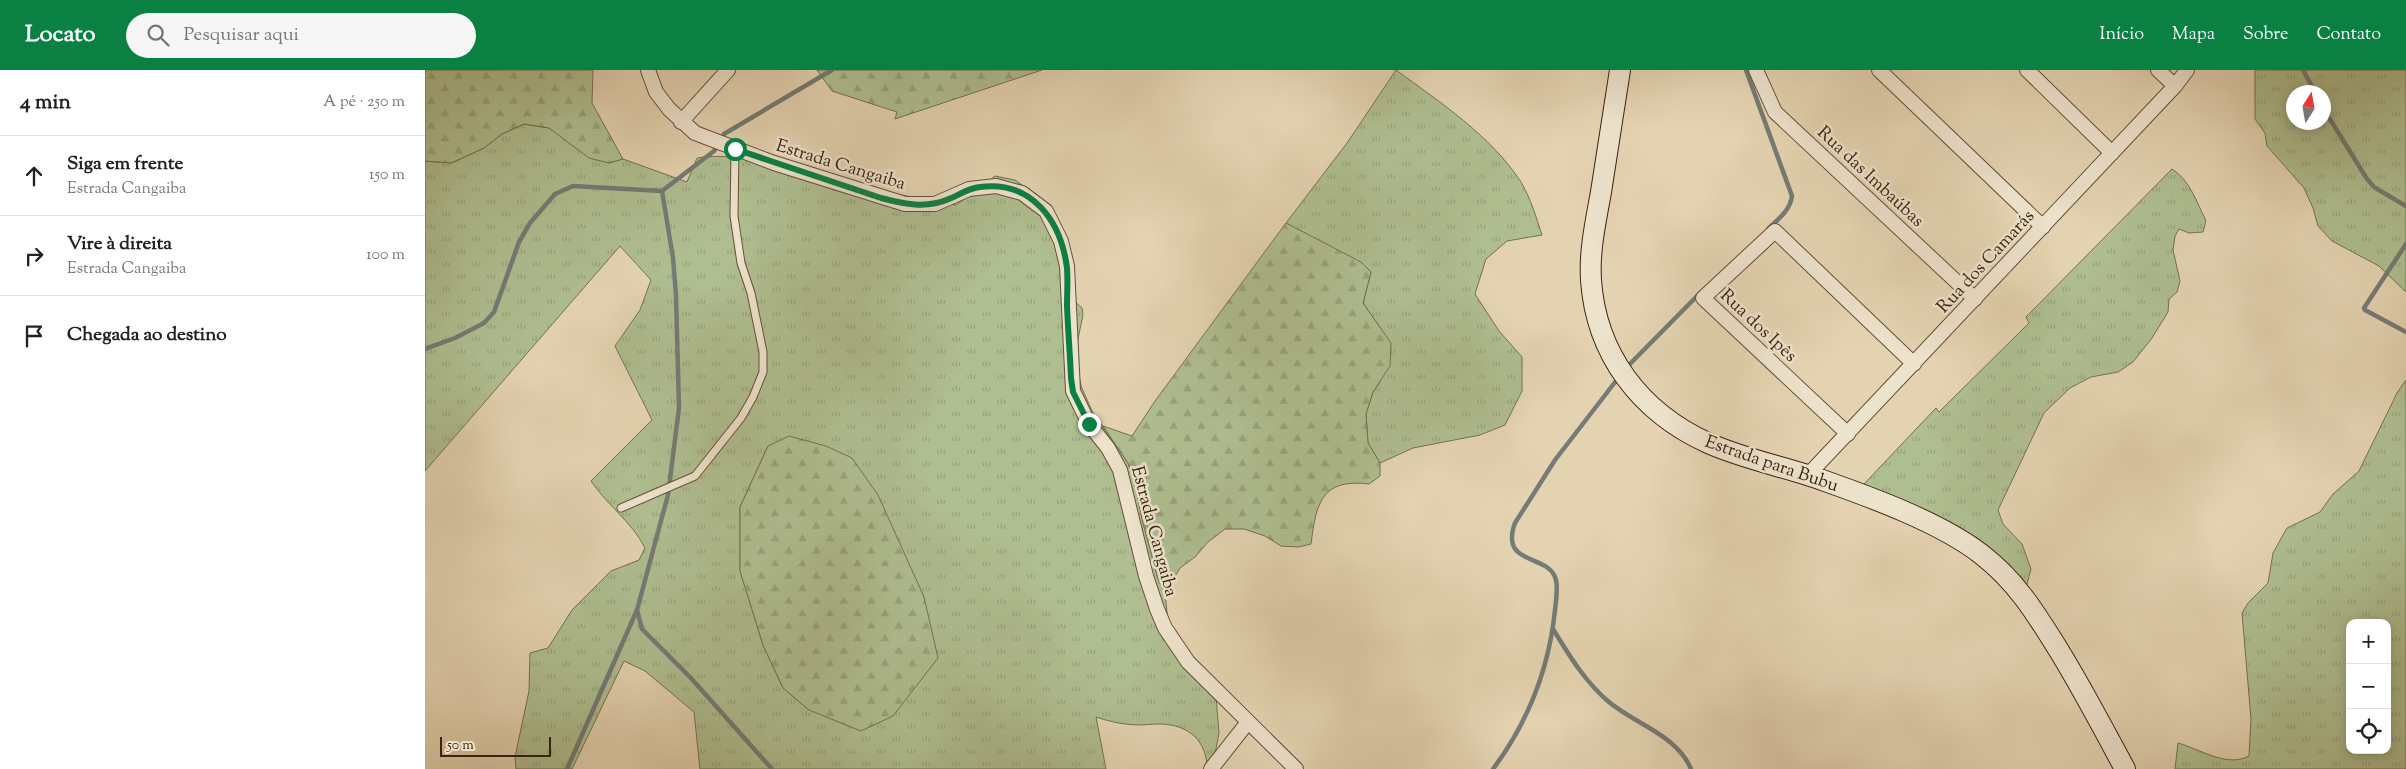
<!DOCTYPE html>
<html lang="pt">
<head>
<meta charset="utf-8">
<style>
  :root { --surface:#fff; --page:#f6f6f6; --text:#222; --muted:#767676; --line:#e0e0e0; --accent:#0b8043 }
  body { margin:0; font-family:"Sorts Mill Goudy",serif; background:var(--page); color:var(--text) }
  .controls { position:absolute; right:15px; bottom:15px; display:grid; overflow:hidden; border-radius:10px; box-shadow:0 2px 12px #0003 }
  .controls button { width:45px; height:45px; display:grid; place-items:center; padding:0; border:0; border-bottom:1px solid var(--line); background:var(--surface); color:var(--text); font:25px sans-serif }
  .compass { position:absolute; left:1861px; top:15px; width:45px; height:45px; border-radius:50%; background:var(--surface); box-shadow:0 2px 12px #0003; rotate:11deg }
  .scale { position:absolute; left:15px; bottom:12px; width:111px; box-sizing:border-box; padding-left:5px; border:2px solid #3b2410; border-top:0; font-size:14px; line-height:18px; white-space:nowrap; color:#3b2410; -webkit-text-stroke:4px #ede2cc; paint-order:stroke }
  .stop { position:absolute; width:15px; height:15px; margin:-11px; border:4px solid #0b8043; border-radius:50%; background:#fff }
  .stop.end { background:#0b8043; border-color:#fff; box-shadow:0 1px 5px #0008 }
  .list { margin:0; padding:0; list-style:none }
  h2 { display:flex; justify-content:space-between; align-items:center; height:65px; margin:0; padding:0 20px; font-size:21px }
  h2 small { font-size:16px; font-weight:400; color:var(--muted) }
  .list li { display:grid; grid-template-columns:32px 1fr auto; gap:15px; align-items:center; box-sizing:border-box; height:80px; padding:0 20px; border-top:1px solid var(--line) }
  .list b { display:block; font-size:19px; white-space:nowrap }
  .list p { margin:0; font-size:16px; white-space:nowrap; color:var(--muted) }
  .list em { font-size:16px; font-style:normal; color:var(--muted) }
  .icon { flex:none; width:28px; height:28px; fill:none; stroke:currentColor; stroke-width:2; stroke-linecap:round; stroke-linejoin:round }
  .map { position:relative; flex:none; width:1981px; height:699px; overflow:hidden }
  header { display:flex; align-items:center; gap:30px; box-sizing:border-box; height:70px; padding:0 25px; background:var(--accent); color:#fff }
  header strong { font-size:24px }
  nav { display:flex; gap:28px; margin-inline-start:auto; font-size:18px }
  .search { width:350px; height:45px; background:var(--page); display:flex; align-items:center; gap:12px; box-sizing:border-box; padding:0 18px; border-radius:28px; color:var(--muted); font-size:19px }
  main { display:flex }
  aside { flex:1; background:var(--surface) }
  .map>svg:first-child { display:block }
</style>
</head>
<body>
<header>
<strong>Locato</strong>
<div class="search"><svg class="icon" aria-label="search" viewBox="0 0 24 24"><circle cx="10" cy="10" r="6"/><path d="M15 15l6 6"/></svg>Pesquisar aqui</div>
<nav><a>Início</a><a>Mapa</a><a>Sobre</a><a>Contato</a></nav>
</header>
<main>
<aside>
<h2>4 min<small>A pé · 250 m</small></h2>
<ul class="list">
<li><svg class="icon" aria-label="ahead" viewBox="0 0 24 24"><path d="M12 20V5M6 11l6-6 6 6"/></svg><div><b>Siga em frente</b><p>Estrada Cangaiba</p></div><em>150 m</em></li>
<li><svg class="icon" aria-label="right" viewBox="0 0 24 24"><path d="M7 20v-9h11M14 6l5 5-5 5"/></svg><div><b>Vire à direita</b><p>Estrada Cangaiba</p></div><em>100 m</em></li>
<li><svg class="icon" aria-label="arrive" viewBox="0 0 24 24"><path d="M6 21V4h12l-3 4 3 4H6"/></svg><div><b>Chegada ao destino</b></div></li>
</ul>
</aside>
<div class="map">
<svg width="1981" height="699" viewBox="0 0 1981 699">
  <defs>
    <pattern id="grass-tufts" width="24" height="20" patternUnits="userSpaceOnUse" patternTransform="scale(1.25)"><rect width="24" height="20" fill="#afbe90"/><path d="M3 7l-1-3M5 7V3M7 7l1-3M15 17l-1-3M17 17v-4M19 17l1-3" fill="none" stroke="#97a37b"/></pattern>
    <pattern id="forest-firs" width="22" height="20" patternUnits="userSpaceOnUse" patternTransform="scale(1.25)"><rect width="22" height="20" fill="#afbe90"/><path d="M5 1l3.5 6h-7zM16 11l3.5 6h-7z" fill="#97a37b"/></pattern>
  </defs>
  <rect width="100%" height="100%" fill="#e4d3b1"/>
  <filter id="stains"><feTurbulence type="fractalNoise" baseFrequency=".004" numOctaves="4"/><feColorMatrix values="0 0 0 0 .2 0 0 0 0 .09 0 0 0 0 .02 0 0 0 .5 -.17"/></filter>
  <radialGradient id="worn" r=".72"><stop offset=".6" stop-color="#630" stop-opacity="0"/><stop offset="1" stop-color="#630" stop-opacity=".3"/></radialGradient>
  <g fill="url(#grass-tufts)" stroke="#757150" fill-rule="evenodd">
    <path d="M 971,0 C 1016,33 1065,65 1096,112 C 1106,129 1111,147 1117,165 L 1082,171 L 1061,189 L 1050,224 L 1074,261 L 1097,287 L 1097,321 L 1080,355 L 1055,365 L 988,378 L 955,393 L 943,373 L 941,344 L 948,322 L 955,312 L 956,259 L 938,233 L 946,202 L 861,153 L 922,73 Z"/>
    <path d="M 1830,0 L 1981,0 L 1981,222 L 1954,196 L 1907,171 L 1893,156 L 1888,138 L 1879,118 L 1842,76 L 1840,63 L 1830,49 ZM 1898,22 L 1898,52 L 1868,52 L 1868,22 Z"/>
    <path d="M 99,54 L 124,58 L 184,93 L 198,89 L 262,112 L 272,88 C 317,80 374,103 418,113 C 456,122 494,128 531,135 L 570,106 L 590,110 L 610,124 L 625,149 L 645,227 L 657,238 L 658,245 L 650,283 L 656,316 L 667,341 L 703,393 L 709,409 L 717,449 L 733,509 L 740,523 L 743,551 L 762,580 L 790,614 L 794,663 L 790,684 L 782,695 C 780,667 759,653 731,654 C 726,654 721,655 716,655 C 700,655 686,652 671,647 L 681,699 L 275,699 L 269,642 L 220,601 L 199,591 L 147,699 L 91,699 L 90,687 L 104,621 L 105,583 L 123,578 L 147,540 L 186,501 L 214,490 L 220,478 C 207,452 182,435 166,411 L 227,350 L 190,276 L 215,240 L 226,210 L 195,176 L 0,401 L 0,91 L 27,93 L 59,78 L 77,64 ZM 343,376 L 479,485 L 499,527 L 384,640 L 358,618 L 338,575 L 315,501 L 315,437 Z"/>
    <path d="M 1747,99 C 1765,110 1772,133 1781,151 L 1778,162 L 1764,163 L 1754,159 L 1750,166 L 1748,180 L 1755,211 L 1752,222 L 1744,229 L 1743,242 L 1727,268 L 1708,292 L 1693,302 L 1666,307 L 1645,318 L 1619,343 L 1573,440 L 1578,454 L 1597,474 L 1606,499 L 1601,518 L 1456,423 L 1439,414 L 1511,338 L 1514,342 L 1604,253 L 1601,247 Z"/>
    <path d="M 1981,310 L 1981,699 L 1750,699 L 1753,673 C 1775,679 1802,698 1824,686 L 1826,649 L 1817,543 L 1823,533 L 1843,513 L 1848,483 L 1862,458 L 1895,442 L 1908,424 L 1934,401 L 1972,323 ZM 1925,553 L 1962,553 L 1962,680 L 1925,680 Z"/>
  </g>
  <g fill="url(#forest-firs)" stroke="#757150">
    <polygon points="0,0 168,0 167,33 198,89 184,93 164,88 124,58 99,54 77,64 59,78 26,93 0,91"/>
    <polygon points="392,0 617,0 470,49 472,42 407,21"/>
    <path d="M 861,153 L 936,192 L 946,202 L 938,233 L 966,273 L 965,296 L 948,322 L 941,344 L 943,373 L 955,393 L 955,406 L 944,414 C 896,408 891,434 886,474 L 873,477 L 856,476 L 840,466 L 819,459 L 800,459 L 783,472 L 770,487 L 755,498 L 740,523 L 733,509 L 717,449 L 709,409 L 703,393 L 678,356 L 707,366 L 730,331 Z"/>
    <polygon points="364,366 401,376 427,388 453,425 499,527 513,588 468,646 436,661 384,640 358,618 338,575 315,501 315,437 343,376"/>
  </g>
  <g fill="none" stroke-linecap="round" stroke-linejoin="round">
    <g stroke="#757b75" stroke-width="4.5">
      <path d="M 1321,0 L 1367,126 C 1365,141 1353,149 1343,159"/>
      <polyline points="1878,0 1890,22"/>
      <polyline points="1898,38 1942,109 1949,117 1981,136"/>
      <polyline points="1981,174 1939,238 1940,240 1981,262"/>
      <polyline points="0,279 30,268 59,253 69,242 94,172 105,153 130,124 148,116 237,121 289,81 299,64 407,0"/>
      <polyline points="1200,299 1276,222"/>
      <polyline points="212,540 217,559 265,607 347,699"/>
      <path d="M 1128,559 C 1144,585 1160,612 1184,632 C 1210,654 1252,665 1266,699"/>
      <polyline points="142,699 212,540 243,425 254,338 251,225 248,188 237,121"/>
      <path d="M 1068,699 C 1103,652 1124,599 1130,540 C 1131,531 1133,519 1131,510 C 1125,483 1074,497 1090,453 L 1130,390 L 1194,307"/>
    </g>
    <g stroke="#655038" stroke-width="9">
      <polyline id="lane" points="196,438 270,406 316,348 328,327 338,302 338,282 326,223 316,193 309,146 310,79"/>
    </g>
    <g stroke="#655038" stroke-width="16">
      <g id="street">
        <polyline points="223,0 231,22 244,39 270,63 349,93 480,134 510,134 544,119 571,116 597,123 621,141 636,171 642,196 648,321 664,354 683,378 695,400 721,506 732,539 740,558 763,592 871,699"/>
        <polyline points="1331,0 1350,42 1550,229"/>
        <polyline points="1454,0 1618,157"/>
        <polyline points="1602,0 1687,83"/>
        <polyline points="1733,0 1750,16"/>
        <polyline points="256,52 303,0"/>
        <polyline points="1423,364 1278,228 1350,161 1489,294"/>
        <polyline points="1383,405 1750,16 1762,0"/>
        <polyline points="786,699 823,652"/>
      </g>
    </g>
    <g stroke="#3b2410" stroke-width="22">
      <path id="secondary" d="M 1195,0 C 1189,41 1182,81 1176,122 C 1171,150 1164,181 1166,210 C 1171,284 1215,342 1283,373 C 1321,390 1362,397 1400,411 C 1448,428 1516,453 1556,484 C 1591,511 1610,542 1633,579 C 1657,618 1678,658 1700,699"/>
    </g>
    <use href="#lane" stroke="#ede2cc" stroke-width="7"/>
    <use href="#street" stroke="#ede2cc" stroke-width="14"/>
    <use href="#secondary" stroke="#ede2cc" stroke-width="20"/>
  </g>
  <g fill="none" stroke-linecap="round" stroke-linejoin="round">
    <path stroke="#0b8043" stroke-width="6" d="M 310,79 L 456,128 C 479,134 501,139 524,129 C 534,125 543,118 555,117 C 607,110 636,151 642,198 C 643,211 642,223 642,236 C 643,260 645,284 646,308 L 648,322 L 664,354"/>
  </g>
  <g text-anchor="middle" stroke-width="5" stroke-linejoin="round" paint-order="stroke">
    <g font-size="18" fill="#3b2410" stroke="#ede2cc">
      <text transform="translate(416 94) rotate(17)" y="6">Estrada Cangaiba</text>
      <text transform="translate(1446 106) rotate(43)" y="6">Rua das Imbaúbas</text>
      <text transform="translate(1560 191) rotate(-47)" y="6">Rua dos Camarás</text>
      <text transform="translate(1334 255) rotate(43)" y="6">Rua dos Ipês</text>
      <text transform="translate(1347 393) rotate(19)" y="6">Estrada para Bubu</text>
      <text transform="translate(730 461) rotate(75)" y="6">Estrada Cangaiba</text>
    </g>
  </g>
  <rect width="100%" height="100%" filter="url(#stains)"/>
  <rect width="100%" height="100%" fill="url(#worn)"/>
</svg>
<div class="controls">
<button>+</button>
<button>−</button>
<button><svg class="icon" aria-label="locate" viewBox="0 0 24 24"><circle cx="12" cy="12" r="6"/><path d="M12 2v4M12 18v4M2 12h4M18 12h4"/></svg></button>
</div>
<svg class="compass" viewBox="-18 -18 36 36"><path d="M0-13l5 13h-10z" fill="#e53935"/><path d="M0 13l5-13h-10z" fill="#767676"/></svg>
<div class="scale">50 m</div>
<div class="stop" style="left:310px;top:79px"></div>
<div class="stop end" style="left:664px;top:354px"></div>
</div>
</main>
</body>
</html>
